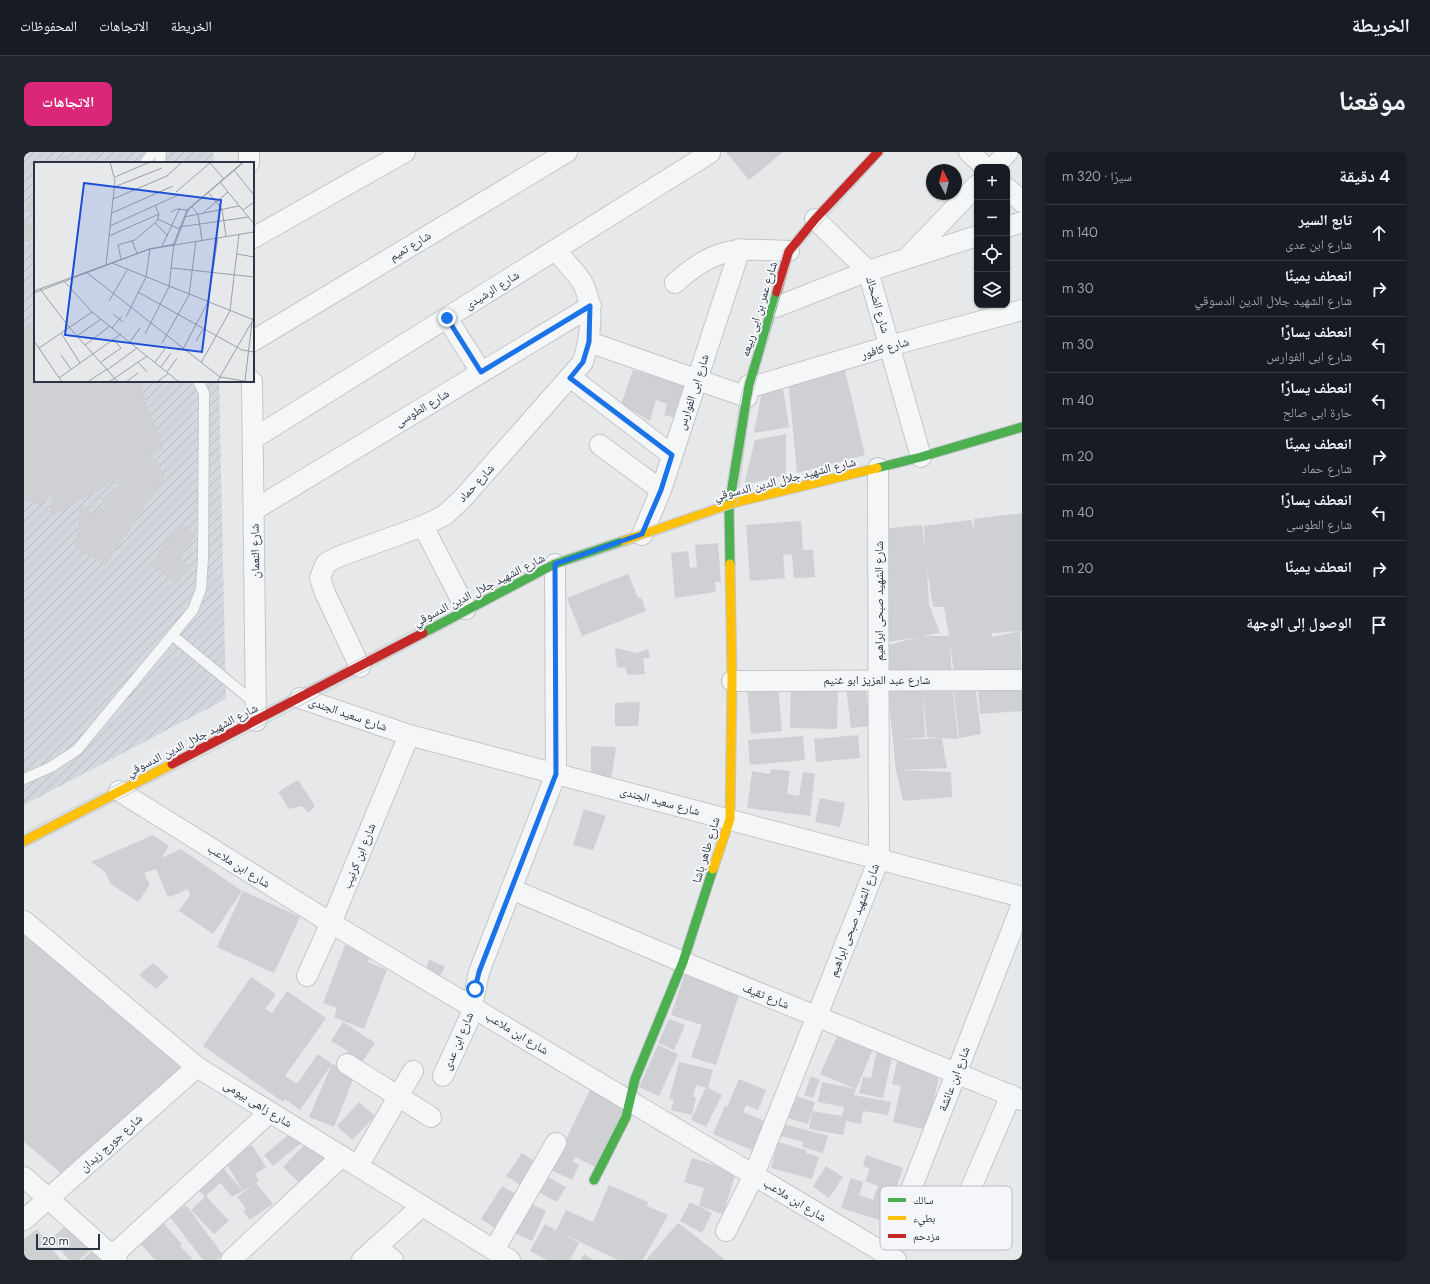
<!DOCTYPE html>
<html lang="ar">
<head>
<meta charset="utf-8">
<style>
  :root { --surface:#171b24; --page:#20242c; --text:#f1f3f6; --muted:#9ea1a6; --line:#363941; --accent:#db2777 }
  body { margin:0; font-family:"DM Sans","Noto Naskh Arabic",sans-serif; background:var(--page); color:var(--text); direction:rtl }
  .controls { position:absolute; right:12px; top:12px; display:grid; overflow:hidden; border-radius:8px; box-shadow:0 1px 3px #0004 }
  .controls button { width:36px; height:36px; display:grid; place-items:center; padding:0; border:0; border-bottom:1px solid var(--line); background:var(--surface); color:var(--text); font:20px sans-serif }
  .compass { position:absolute; left:902px; top:12px; width:36px; height:36px; border-radius:50%; background:var(--surface); box-shadow:0 1px 3px #0004; rotate:353deg }
  .scale { position:absolute; left:12px; bottom:10px; width:64px; box-sizing:border-box; padding-left:4px; border:2px solid #2b3445; border-top:0; font-size:11px; line-height:14px; white-space:nowrap; color:#2b3445; -webkit-text-stroke:3px #f4f6f9; paint-order:stroke }
  .stop { position:absolute; width:12px; height:12px; margin:-9px; border:3px solid #1a73e8; border-radius:50%; background:#fff }
  .stop.end { background:#1a73e8; border-color:#fff; box-shadow:0 1px 4px #0008 }
  .list { margin:0; padding:0; list-style:none }
  h2 { display:flex; justify-content:space-between; align-items:center; height:52px; margin:0; padding:0 16px; font-size:17px }
  h2 small { font-size:13px; font-weight:400; color:var(--muted) }
  .list li { display:grid; grid-template-columns:26px 1fr auto; gap:12px; align-items:center; box-sizing:border-box; height:56px; padding:0 16px; border-top:1px solid var(--line) }
  .list b { display:block; font-size:15px; white-space:nowrap }
  .list p { margin:0; font-size:13px; white-space:nowrap; color:var(--muted) }
  .list em { font-size:13px; font-style:normal; color:var(--muted) }
  .icon { flex:none; width:22px; height:22px; fill:none; stroke:currentColor; stroke-width:2; stroke-linecap:round; stroke-linejoin:round }
  .map { position:relative; flex:none; width:998px; height:1108px; overflow:hidden; direction:ltr; border-radius:8px }
  header { display:flex; align-items:center; gap:24px; box-sizing:border-box; height:56px; padding:0 20px; background:var(--surface); border-bottom:1px solid var(--line) }
  header strong { font-size:19px }
  nav { display:flex; gap:22px; margin-inline-start:auto; font-size:14px }
  .intro { display:flex; align-items:center; justify-content:space-between; box-sizing:border-box; height:96px; padding:0 24px }
  h1 { margin:0; font-size:28px }
  .button { padding:10px 18px; border-radius:8px; background:var(--accent); color:#fff; font-size:14px; font-weight:700 }
  main { display:flex; gap:24px; padding:0 24px }
  aside { flex:1; background:var(--surface); border-radius:8px; box-shadow:0 1px 3px #0004 }
  .map>svg:first-child { display:block }
</style>
</head>
<body>
<header>
<strong>الخريطة</strong>
<nav><a>الخريطة</a><a>الاتجاهات</a><a>المحفوظات</a></nav>
</header>
<div class="intro"><h1>موقعنا</h1><a class="button">الاتجاهات</a></div>
<main>
<aside>
<h2>4 دقيقة<small>سيرًا · 320 m</small></h2>
<ul class="list">
<li><svg class="icon" aria-label="ahead" viewBox="0 0 24 24"><path d="M12 20V5M6 11l6-6 6 6"/></svg><div><b>تابع السير</b><p>شارع ابن عدى</p></div><em>140 m</em></li>
<li><svg class="icon" aria-label="right" viewBox="0 0 24 24"><path d="M7 20v-9h11M14 6l5 5-5 5"/></svg><div><b>انعطف يمينًا</b><p>شارع الشهيد جلال الدين الدسوقي</p></div><em>30 m</em></li>
<li><svg class="icon" aria-label="left" viewBox="0 0 24 24"><path d="M17 20v-9H6M10 6l-5 5 5 5"/></svg><div><b>انعطف يسارًا</b><p>شارع ابى الفوارس</p></div><em>30 m</em></li>
<li><svg class="icon" aria-label="left" viewBox="0 0 24 24"><path d="M17 20v-9H6M10 6l-5 5 5 5"/></svg><div><b>انعطف يسارًا</b><p>حارة ابى صالح</p></div><em>40 m</em></li>
<li><svg class="icon" aria-label="right" viewBox="0 0 24 24"><path d="M7 20v-9h11M14 6l5 5-5 5"/></svg><div><b>انعطف يمينًا</b><p>شارع حماد</p></div><em>20 m</em></li>
<li><svg class="icon" aria-label="left" viewBox="0 0 24 24"><path d="M17 20v-9H6M10 6l-5 5 5 5"/></svg><div><b>انعطف يسارًا</b><p>شارع الطوسى</p></div><em>40 m</em></li>
<li><svg class="icon" aria-label="right" viewBox="0 0 24 24"><path d="M7 20v-9h11M14 6l5 5-5 5"/></svg><div><b>انعطف يمينًا</b></div><em>20 m</em></li>
<li><svg class="icon" aria-label="arrive" viewBox="0 0 24 24"><path d="M6 21V4h12l-3 4 3 4H6"/></svg><div><b>الوصول إلى الوجهة</b></div></li>
</ul>
</aside>
<div class="map">
<svg width="998" height="1108" viewBox="0 0 998 1108">
  <defs>
    <pattern id="industrial-furrows" width="10" height="10" patternUnits="userSpaceOnUse"><rect width="10" height="10" fill="#d4d7dd"/><path d="M-1 1l2-2M0 10L10 0M9 11l2-2" fill="none" stroke="#b6b9bf"/></pattern>
  </defs>
  <rect width="100%" height="100%" fill="#e6e8ea"/>
  <polygon fill="url(#industrial-furrows)" points="0,0 189,0 190,11 11,11 11,229 195,229 202,547 0,653"/>
  <g fill="#ced0d3" fill-rule="evenodd">
    <polygon points="66,0 78,0 74,6"/>
    <polygon points="702,0 759,0 725,28"/>
    <polygon points="40,2 52,11 33,11"/>
    <polygon points="11,42 11,64 0,57"/>
    <polygon points="0,68 11,76 11,83 5,91 0,87"/>
    <polygon points="11,99 11,111 6,107"/>
    <polygon points="4,170 11,171 11,229 115,229 140,297 127,302 141,325 81,414 51,395 57,353 68,362 80,354 77,346 95,334 89,330 25,366 28,343 16,353 0,346 0,175"/>
    <polygon points="609,218 668,235 658,268 640,263 643,252 632,248 626,269 597,252"/>
    <polygon points="821,218 841,303 773,321 765,235"/>
    <polygon points="759,237 765,275 730,281 738,239"/>
    <polygon points="762,282 762,323 720,333 731,288"/>
    <path d="M 998,361 L 998,479 L 996,479 L 998,526 L 930,524 L 926,489 L 928,528 L 864,524 L 860,494 L 895,485 L 858,491 L 858,425 L 866,419 L 861,419 L 857,377 L 898,373 L 901,397 L 900,374 L 947,368 L 950,378 L 950,367 ZM 903,418 L 909,455 L 920,455 L 925,484 L 898,484 L 916,481 L 905,452 ZM 996,479 L 968,485 L 968,481 Z"/>
    <polygon points="777,369 779,398 789,398 791,425 770,426 768,402 759,403 761,426 726,429 722,373"/>
    <polygon points="156,371 172,383 156,406 167,414 153,432 126,412"/>
    <polygon points="694,391 697,430 691,430 692,440 651,446 647,401 664,399 666,416 673,415 671,393"/>
    <polygon points="604,422 614,446 617,445 622,459 558,484 543,446"/>
    <polygon points="591,496 613,501 624,497 626,506 619,506 621,522 604,523 601,516 593,515"/>
    <path d="M 928,528 L 934,587 L 918,586 L 923,616 L 876,618 L 927,620 L 928,645 L 879,649 L 872,618 L 863,531 ZM 899,542 L 903,585 L 918,586 L 878,588 L 901,585 Z"/>
    <polygon points="953,528 998,528 998,559 956,562"/>
    <polygon points="929,531 951,532 957,582 935,586"/>
    <polygon points="841,533 846,574 827,576 822,535"/>
    <polygon points="754,534 758,579 727,582 723,537"/>
    <polygon points="767,534 814,535 813,577 766,576"/>
    <polygon points="616,550 614,574 591,574 591,551"/>
    <polygon points="834,583 836,606 792,610 790,587"/>
    <polygon points="779,584 781,608 726,613 724,588"/>
    <polygon points="567,594 592,595 587,630 567,625"/>
    <polygon points="747,617 766,619 763,642 775,644 779,620 791,622 786,664 723,656 728,619 746,622"/>
    <polygon points="274,628 291,654 285,661 277,654 265,657 254,640"/>
    <polygon points="796,646 821,651 816,675 791,670"/>
    <polygon points="560,657 582,664 569,698 549,693"/>
    <polygon points="129,683 145,694 137,706 157,697 218,739 189,782 155,759 166,743 164,737 146,745 143,743 132,717 120,721 126,733 114,750 87,732 81,720 67,710"/>
    <polygon points="219,739 276,765 250,821 193,795"/>
    <polygon points="0,778 164,915 38,1022 0,990"/>
    <polygon points="321,793 346,803 344,810 363,818 340,877 310,865 313,856 299,851"/>
    <polygon points="405,807 421,815 414,827 401,822"/>
    <polygon points="129,811 145,825 132,837 115,823"/>
    <polygon points="662,818 717,837 692,913 667,905 678,873 647,863"/>
    <polygon points="227,825 252,842 241,857 248,861 263,839 302,866 261,924 273,932 294,902 308,912 276,958 261,947 259,950 179,894"/>
    <polygon points="645,867 661,873 650,898 634,891"/>
    <polygon points="319,870 351,891 336,913 319,906 324,899 307,889"/>
    <polygon points="815,880 850,895 832,937 796,922"/>
    <polygon points="634,893 654,902 635,944 615,935"/>
    <polygon points="853,898 869,901 859,946 835,941 839,925 847,926"/>
    <polygon points="874,906 917,916 903,978 869,970 877,934 868,932"/>
    <polygon points="655,910 689,918 684,936 672,933 669,945 672,946 668,963 647,958 650,948 645,947"/>
    <polygon points="308,912 332,920 310,975 285,965"/>
    <polygon points="787,924 796,928 789,946 780,943"/>
    <polygon points="715,927 742,938 734,958 722,953 719,960 743,970 730,999 689,982 701,954 703,955"/>
    <polygon points="798,930 832,937 830,943 867,950 864,963 839,959 837,972 822,969 819,983 785,977 788,959 818,964 820,955 794,950"/>
    <polygon points="682,935 698,943 682,975 667,968"/>
    <polygon points="566,938 601,955 571,1015 551,1005 549,1010 555,1013 548,1028 527,1018"/>
    <polygon points="772,944 791,950 784,972 764,966"/>
    <polygon points="335,950 351,964 328,988 313,974"/>
    <polygon points="760,972 804,984 799,1001 778,995 779,990 757,984"/>
    <polygon points="268,980 277,991 249,1014 240,1003"/>
    <polygon points="287,986 308,1006 280,1035 259,1015"/>
    <polygon points="754,990 782,998 782,1001 795,1005 788,1027 747,1016"/>
    <polygon points="228,993 242,1015 231,1022 235,1029 219,1039 200,1008 211,1003"/>
    <polygon points="498,1001 517,1013 501,1036 482,1024"/>
    <polygon points="842,1003 879,1016 861,1070 817,1056 827,1026 839,1030 835,1043 849,1048 854,1034 841,1029 846,1017 839,1014"/>
    <polygon points="668,1006 712,1020 699,1062 675,1054 680,1036 660,1030"/>
    <polygon points="195,1011 219,1039 208,1045 196,1031 182,1044 205,1069 190,1082 167,1058 181,1045 170,1033"/>
    <polygon points="802,1014 819,1025 805,1046 789,1035"/>
    <polygon points="520,1023 542,1035 533,1050 511,1038"/>
    <polygon points="232,1031 249,1052 226,1068 219,1059 222,1057 213,1045"/>
    <polygon points="585,1033 624,1050 623,1054 644,1063 619,1108 594,1108 537,1081 555,1091 546,1108 523,1108 506,1099 521,1072 532,1078 542,1058 569,1070"/>
    <polygon points="478,1034 497,1045 476,1079 457,1067"/>
    <polygon points="666,1050 688,1061 678,1081 656,1069"/>
    <polygon points="506,1051 522,1059 508,1089 491,1081"/>
    <polygon points="162,1053 199,1103 192,1108 179,1108 146,1065"/>
    <polygon points="135,1066 158,1092 156,1094 168,1106 166,1108 131,1108 112,1087"/>
    <polygon points="654,1071 669,1082 701,1108 622,1108"/>
    <polygon points="44,1072 66,1098 55,1108 45,1108 27,1087"/>
    <polygon points="13,1077 37,1108 0,1108 0,1087"/>
    <polygon points="68,1099 77,1108 58,1108"/>
    <polygon points="560,1102 570,1108 557,1108"/>
  </g>
  <g fill="none" stroke-linecap="round" stroke-linejoin="round">
    <g stroke="#c4c6c8" stroke-width="12">
      <g id="lane">
        <polyline points="121,11 129,0"/>
        <polyline points="136,11 137,0"/>
        <polyline points="148,483 232,552"/>
        <polyline points="0,627 27,615 53,598 169,458 177,437 179,406 180,241 174,229"/>
      </g>
    </g>
    <g stroke="#c4c6c8" stroke-width="22">
      <g id="street">
        <polyline points="225,0 225,11"/>
        <polyline points="945,0 961,15"/>
        <polyline points="970,15 984,0"/>
        <polyline points="983,36 998,50"/>
        <polyline points="791,67 844,119 897,305"/>
        <polyline points="983,75 998,70"/>
        <polyline points="229,86 381,0"/>
        <polyline points="883,106 953,33"/>
        <path d="M 651,131 C 693,93 712,97 765,99"/>
        <polyline points="748,153 752,155 844,119 953,84"/>
        <polyline points="423,166 457,220"/>
        <polyline points="229,189 543,0"/>
        <polyline points="565,190 723,245"/>
        <polyline points="546,225 648,303"/>
        <polyline points="228,229 232,569"/>
        <polyline points="725,233 731,234 865,194 998,158"/>
        <polyline points="229,287 686,1"/>
        <polyline points="576,293 637,338"/>
        <polyline points="230,358 567,154"/>
        <polyline points="399,374 442,457"/>
        <polyline points="618,383 637,338 716,97"/>
        <path d="M 336,515 L 301,441 L 296,426 L 302,411 L 316,404 L 399,374 L 421,363 L 439,346 L 559,210 C 566,186 571,158 560,134 C 554,121 540,109 531,98"/>
        <polyline points="708,529 998,528"/>
        <polyline points="276,546 385,583 998,745"/>
        <polyline points="95,639 307,771 872,1108"/>
        <polyline points="487,737 659,810 998,948"/>
        <polyline points="0,769 173,915 486,1108"/>
        <polyline points="283,824 307,771 385,583"/>
        <polyline points="323,912 407,965"/>
        <polyline points="419,924 446,865 455,820 532,622 531,412"/>
        <polyline points="334,1014 389,919"/>
        <polyline points="0,1025 93,1108"/>
        <polyline points="947,1036 987,943"/>
        <polyline points="0,1068 173,915"/>
        <polyline points="702,1079 730,1023 855,707 854,316"/>
        <polyline points="352,1095 369,1108"/>
        <polyline points="470,1098 532,991"/>
        <polyline points="862,1102 998,752"/>
        <polyline points="88,1104 246,960"/>
        <polyline points="207,1108 318,1004"/>
        <polyline points="338,1108 398,1054"/>
      </g>
    </g>
    <g stroke="#c4c6c8" stroke-width="11">
      <g id="fast">
        <polyline points="853,316 897,305 998,275"/>
        <polyline points="706,412 705,353 725,233 753,140"/>
        <polyline points="399,481 531,412 600,389"/>
        <polyline points="570,1028 602,965 611,927 659,810 689,717"/>
      </g>
    </g>
    <g stroke="#c4c6c8" stroke-width="11">
      <g id="slow">
        <polyline points="600,389 713,350 853,316"/>
        <polyline points="0,689 148,612"/>
        <polyline points="689,717 706,667 708,529 706,412"/>
      </g>
    </g>
    <g stroke="#c4c6c8" stroke-width="11">
      <g id="jam">
        <polyline points="753,140 765,99 791,67 854,0"/>
        <polyline points="148,612 399,481"/>
      </g>
    </g>
    <use href="#lane" stroke="#f5f6f7" stroke-width="10"/>
    <use href="#street" stroke="#f5f6f7" stroke-width="20"/>
    <use href="#fast" stroke="#4caf50" stroke-width="9"/>
    <use href="#slow" stroke="#ffc107" stroke-width="9"/>
    <use href="#jam" stroke="#c62828" stroke-width="9"/>
    <g stroke="#cecfd2" stroke-width="1">
      <polyline points="0,681 332,509 439,451 529,407 698,350 701,347 717,243 759,99 787,65 847,0"/>
      <polyline points="0,696 285,549 531,417 709,356 713,350 727,248 752,155 769,102 861,0"/>
    </g>
  </g>
  <g fill="none" stroke-linecap="round" stroke-linejoin="round">
    <polyline stroke="#1a73e8" stroke-width="5" points="423,166 457,220 566,154 565,190 559,210 546,226 648,303 637,338 618,382 531,412 532,622 455,820 451,837"/>
  </g>
  <g text-anchor="middle" stroke-width="4" stroke-linejoin="round" paint-order="stroke">
    <g font-size="12" fill="#2b3445" stroke="#f4f6f9">
      <text transform="translate(386 94) rotate(-31)" y="4">شارع تميم</text>
      <text transform="translate(468 138) rotate(-32)" y="4">شارع الرشيدى</text>
      <text transform="translate(854 153) rotate(74)" y="4">شارع الضحاك</text>
      <text transform="translate(735 157) rotate(-73)" y="4">شارع عمر بن ابى ربيعه</text>
      <text transform="translate(861 196) rotate(-16)" y="4">شارع كافور</text>
      <text transform="translate(669 240) rotate(-72)" y="4">شارع ابى الفوارس</text>
      <text transform="translate(398 256) rotate(-31)" y="4">شارع الطوسى</text>
      <text transform="translate(761 327) rotate(-14)" y="4">شارع الشهيد جلال الدين الدسوقي</text>
      <text transform="translate(452 331) rotate(-47)" y="4">شارع حماد</text>
      <text transform="translate(231 399) rotate(-91)" y="4">شارع النعمان</text>
      <text transform="translate(455 438) rotate(-27)" y="4">شارع الشهيد جلال الدين الدسوقي</text>
      <text transform="translate(855 449) rotate(-90)" y="4">شارع الشهيد صبحى ابراهيم</text>
      <text x="853" y="532">شارع عبد العزيز ابو غنيم</text>
      <text transform="translate(324 562) rotate(19)" y="4">شارع سعيد الجندى</text>
      <text transform="translate(168 588) rotate(-27)" y="4">شارع الشهيد جلال الدين الدسوقي</text>
      <text transform="translate(636 649) rotate(15)" y="4">شارع سعيد الجندى</text>
      <text transform="translate(682 698) rotate(-73)" y="4">شارع طاهر باشا</text>
      <text transform="translate(335 704) rotate(-68)" y="4">شارع ابن كرنيب</text>
      <text transform="translate(215 714) rotate(32)" y="4">شارع ابن ملاعب</text>
      <text transform="translate(830 768) rotate(-69)" y="4">شارع الشهيد صبحى ابراهيم</text>
      <text transform="translate(742 844) rotate(22)" y="4">شارع ثقيف</text>
      <text transform="translate(493 881) rotate(31)" y="4">شارع ابن ملاعب</text>
      <text transform="translate(434 889) rotate(-67)" y="4">شارع ابن عدى</text>
      <text transform="translate(930 927) rotate(-69)" y="4">شارع ابن عائشة</text>
      <text transform="translate(234 952) rotate(32)" y="4">شارع زاهى بيومى</text>
      <text transform="translate(87 991) rotate(-42)" y="4">شارع جورج زيدان</text>
      <text transform="translate(771 1048) rotate(31)" y="4">شارع ابن ملاعب</text>
    </g>
  </g>
  <g transform="translate(10 10)">
    <rect width="220" height="220" fill="#e6e8ea"/>
    <path fill="none" stroke="#9ba0a8" stroke-width="1" d="M 176,1 L 190,17M 200,8 L 220,33M 133,14 L 148,0M 81,15 L 116,0M 186,20 L 220,62M 80,25 L 128,6M 142,30 L 177,0M 174,30 L 188,47 L 192,74M 79,37 L 133,14M 157,44 L 164,52 L 168,78M 209,48 L 220,40M 137,50 L 143,47 L 153,48M 170,50 L 194,30M 78,51 L 139,24M 150,55 L 205,44M 124,57 L 145,67M 121,61 L 134,74M 76,64 L 144,33M 145,65 L 215,55M 75,74 L 125,52M 98,79 L 103,91M 128,84 L 146,46M 203,92 L 220,95M 87,97 L 84,83 L 101,78 L 123,59 L 125,52 L 121,43M 78,101 L 220,158M 72,103 L 81,19 L 76,0M 138,106 L 220,115M 52,110 L 186,215 L 216,220M 30,119 L 58,150 L 145,220M 6,127 L 35,165 L 84,220M 0,129 L 116,87 L 220,70M 104,130 L 208,188 L 220,190M 0,131 L 115,87 L 141,82 L 154,48 L 210,0M 75,139 L 93,108M 79,152 L 89,160M 92,155 L 112,115 L 116,87M 78,166 L 88,154M 27,171 L 46,201M 111,172 L 135,125 L 140,81 L 153,48 L 209,0M 43,174 L 67,157M 0,179 L 28,220M 162,179 L 169,167M 96,180 L 106,166M 128,181 L 155,133 L 162,79M 51,183 L 76,164M 5,186 L 58,150M 149,187 L 174,140 L 184,75M 27,193 L 37,207M 67,200 L 87,186 L 79,177M 104,200 L 113,210M 121,200 L 131,187M 167,201 L 196,149 L 205,72M 127,205 L 137,191M 73,208 L 103,186M 133,210 L 143,196M 25,216 L 87,172M 55,219 L 73,207M 211,219 L 218,160M 75,220 L 113,194M 92,220 L 104,211M 123,220 L 135,211M 183,220 L 219,158 L 220,147"/>
    <path fill="#1d4ed8" fill-opacity="0.15" stroke="#1d4ed8" stroke-width="2" d="M 50,21 L 187,38 L 168,190 L 31,173 Z"/>
    <rect width="220" height="220" fill="none" stroke="#2b3445" stroke-width="2"/>
  </g>
  <rect x="856" y="1034" width="132" height="64" rx="6" fill="#f4f6f9" stroke="#b8bcc3" stroke-width="1"/>
  <rect x="864" y="1046" width="18" height="4" fill="#4caf50"/>
  <rect x="864" y="1064" width="18" height="4" fill="#ffc107"/>
  <rect x="864" y="1082" width="18" height="4" fill="#c62828"/>
  <g font-size="11" fill="#2b3445">
    <text x="889" y="1052">سالك</text>
    <text x="889" y="1070">بطيء</text>
    <text x="889" y="1088">مزدحم</text>
  </g>
</svg>
<div class="controls">
<button>+</button>
<button>−</button>
<button><svg class="icon" aria-label="locate" viewBox="0 0 24 24"><circle cx="12" cy="12" r="6"/><path d="M12 2v4M12 18v4M2 12h4M18 12h4"/></svg></button>
<button><svg class="icon" aria-label="layers" viewBox="0 0 24 24"><path d="M12 4l9 5-9 5-9-5zM3 14l9 5 9-5"/></svg></button>
</div>
<svg class="compass" viewBox="-18 -18 36 36"><path d="M0-13l5 13h-10z" fill="#e53935"/><path d="M0 13l5-13h-10z" fill="#9ea1a6"/></svg>
<div class="scale">20 m</div>
<div class="stop" style="left:451px;top:837px"></div>
<div class="stop end" style="left:423px;top:166px"></div>
</div>
</main>
</body>
</html>
